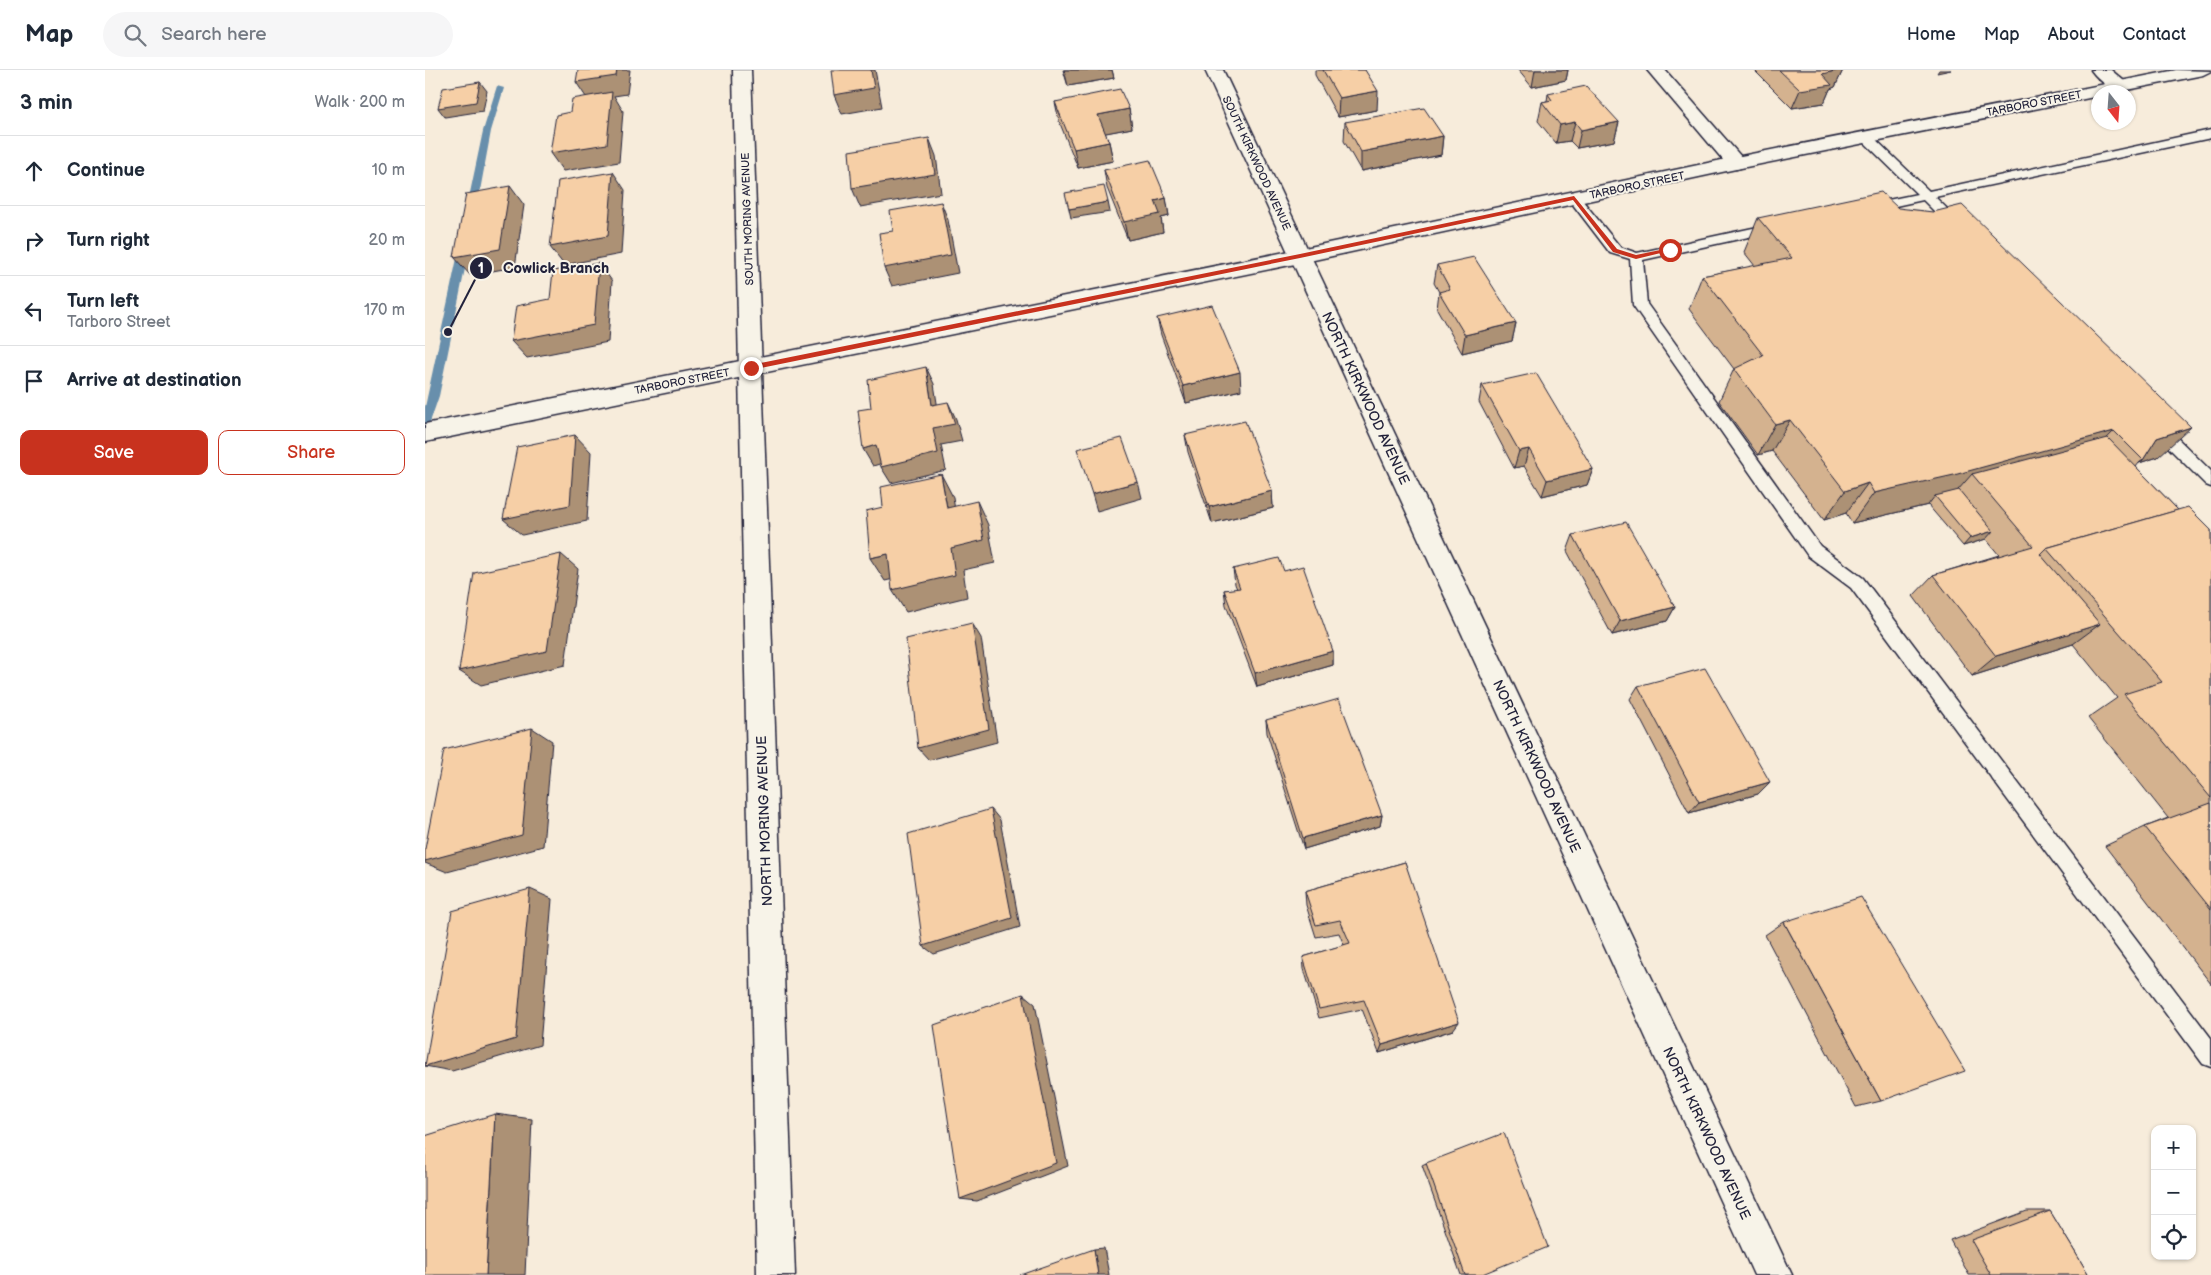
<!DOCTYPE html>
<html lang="en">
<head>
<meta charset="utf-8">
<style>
  :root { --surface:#fff; --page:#f6f6f7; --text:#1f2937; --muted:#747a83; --line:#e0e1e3; --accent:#c8321e }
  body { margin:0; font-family:"Balsamiq Sans",sans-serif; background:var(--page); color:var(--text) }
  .controls { position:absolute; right:15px; bottom:15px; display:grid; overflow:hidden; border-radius:10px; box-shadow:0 1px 4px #0004 }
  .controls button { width:45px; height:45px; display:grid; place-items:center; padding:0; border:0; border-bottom:1px solid var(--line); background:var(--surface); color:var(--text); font:25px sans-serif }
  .compass { position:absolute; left:1666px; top:15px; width:45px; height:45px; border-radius:50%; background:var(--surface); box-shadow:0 1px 4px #0004; rotate:163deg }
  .stop { position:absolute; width:15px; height:15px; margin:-11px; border:4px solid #c8321e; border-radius:50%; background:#fff }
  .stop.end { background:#c8321e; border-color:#fff; box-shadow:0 1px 5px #0008 }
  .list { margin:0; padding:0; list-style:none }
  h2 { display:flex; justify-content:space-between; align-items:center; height:65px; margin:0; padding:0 20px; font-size:21px }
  h2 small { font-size:16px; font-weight:400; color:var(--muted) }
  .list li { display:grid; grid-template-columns:32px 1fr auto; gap:15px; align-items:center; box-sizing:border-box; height:70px; padding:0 20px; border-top:1px solid var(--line) }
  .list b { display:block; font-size:19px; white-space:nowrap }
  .list p { margin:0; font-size:16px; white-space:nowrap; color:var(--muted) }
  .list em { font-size:16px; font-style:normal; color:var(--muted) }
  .actions { display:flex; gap:10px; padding:15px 20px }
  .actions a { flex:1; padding:11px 0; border:1px solid var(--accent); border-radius:10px; text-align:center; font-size:18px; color:var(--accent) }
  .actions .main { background:var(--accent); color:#fff }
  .icon { flex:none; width:28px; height:28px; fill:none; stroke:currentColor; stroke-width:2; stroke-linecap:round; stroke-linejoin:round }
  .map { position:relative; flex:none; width:1786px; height:1205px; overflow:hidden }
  header { display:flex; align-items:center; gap:30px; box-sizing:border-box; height:70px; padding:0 25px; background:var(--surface); border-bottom:1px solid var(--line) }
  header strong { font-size:24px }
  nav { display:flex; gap:28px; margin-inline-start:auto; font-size:18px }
  .search { width:350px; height:45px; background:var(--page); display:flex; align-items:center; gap:12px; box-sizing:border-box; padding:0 18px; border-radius:28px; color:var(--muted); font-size:19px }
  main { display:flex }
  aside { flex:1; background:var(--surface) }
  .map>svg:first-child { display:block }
</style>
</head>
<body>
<header>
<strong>Map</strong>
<div class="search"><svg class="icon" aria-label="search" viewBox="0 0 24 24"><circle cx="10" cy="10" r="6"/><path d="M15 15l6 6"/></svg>Search here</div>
<nav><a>Home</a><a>Map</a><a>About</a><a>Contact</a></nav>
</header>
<main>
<aside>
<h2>3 min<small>Walk · 200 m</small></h2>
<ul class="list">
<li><svg class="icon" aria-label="ahead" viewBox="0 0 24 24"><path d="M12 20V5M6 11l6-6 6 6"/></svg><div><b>Continue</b></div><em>10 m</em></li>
<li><svg class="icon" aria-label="right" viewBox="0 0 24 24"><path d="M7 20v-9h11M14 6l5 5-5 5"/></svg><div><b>Turn right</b></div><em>20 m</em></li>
<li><svg class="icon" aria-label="left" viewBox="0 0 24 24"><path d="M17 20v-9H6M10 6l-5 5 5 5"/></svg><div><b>Turn left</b><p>Tarboro Street</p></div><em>170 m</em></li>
<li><svg class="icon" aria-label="arrive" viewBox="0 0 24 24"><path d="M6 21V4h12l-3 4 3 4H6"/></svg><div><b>Arrive at destination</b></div></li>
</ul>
<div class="actions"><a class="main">Save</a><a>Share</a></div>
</aside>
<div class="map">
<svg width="1786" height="1205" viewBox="0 0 1786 1205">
  <rect width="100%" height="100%" fill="#f7ecdb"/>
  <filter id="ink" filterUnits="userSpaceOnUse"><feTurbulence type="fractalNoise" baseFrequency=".02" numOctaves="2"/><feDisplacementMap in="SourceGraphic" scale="10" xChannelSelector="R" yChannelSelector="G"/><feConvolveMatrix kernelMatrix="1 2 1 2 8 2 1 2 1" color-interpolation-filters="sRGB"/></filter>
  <g filter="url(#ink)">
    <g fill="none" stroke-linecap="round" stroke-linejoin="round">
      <g fill="#678fac" fill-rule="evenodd">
        <polygon points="72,16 79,18 66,61 52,137 47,140 42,137 58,61"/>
        <polygon points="39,176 44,179 14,326 5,352 0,356 0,337 34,179"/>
      </g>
      <g stroke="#22223b" stroke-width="3">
        <g id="service">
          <polygon points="1786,60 1786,68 1510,127 1537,153 1538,156 1532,160 1527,159 1498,130 1443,142 1437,138 1439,135 1492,124 1437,70 1435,67 1441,63 1445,64 1504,121"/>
          <polygon points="1149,124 1153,125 1195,177 1212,183 1351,153 1356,154 1357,157 1351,161 1218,190 1222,234 1395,476 1438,508 1786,968 1786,997 1778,994 1426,518 1383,486 1208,235 1205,189 1185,183 1143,128"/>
          <polygon points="1732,351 1737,353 1786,401 1786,417 1781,415 1727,361 1725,357 1727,353"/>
        </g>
      </g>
      <g stroke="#22223b" stroke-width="3">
        <g id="minor">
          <polygon points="308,0 326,0 370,1205 332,1205"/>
          <polygon points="780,0 798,0 1367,1205 1329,1205"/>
          <polygon points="1222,0 1240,0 1318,89 1321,93 1318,97 1311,99 1304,97"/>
          <path d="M 1666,0 L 1686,0 L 1705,16 L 1702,20 C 1689,23 1674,11 1666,0 Z"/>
        </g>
      </g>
      <g stroke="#22223b" stroke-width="3">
        <polygon id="tertiary" points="1751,0 1786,1 1778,5 1692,22 1674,22 1674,26 1311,99 875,193 0,372 0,354 875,179 1311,87"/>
      </g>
      <use href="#service" fill="#f7f3e8" fill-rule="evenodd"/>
      <use href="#minor" fill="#f7f3e8" fill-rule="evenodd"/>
      <use href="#tertiary" fill="#f7f3e8" fill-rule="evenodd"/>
    </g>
    <g fill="#d4b28f" stroke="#22223b">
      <polygon points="638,0 687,0 689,8 643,16"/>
      <polygon points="890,0 940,0 952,40 913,47 890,5"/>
      <polygon points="1093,0 1143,0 1141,10 1107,17"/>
      <polygon points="1329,0 1418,0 1410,17 1405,19 1399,33 1367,38"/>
      <polygon points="1123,24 1194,52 1189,71 1152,78 1145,71 1131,73 1113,51 1117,32 1122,31"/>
      <polygon points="630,32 704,39 707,58 680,63 684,72 688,91 653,98 634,51"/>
      <polygon points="920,52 1018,66 1016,85 936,101 919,71"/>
      <polygon points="679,100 741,128 744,146 736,148 738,162 703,170 682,118"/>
      <polygon points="1333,148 1733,387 1714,393 1711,397 1753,440 1786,460 1786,914 1680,776 1720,757 1743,748 1663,648 1692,628 1648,574 1547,606 1488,526 1508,505 1574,485 1561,469 1538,476 1503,435 1427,453 1421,443 1399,450 1347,381 1333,385 1294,331 1309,299 1264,239 1277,206 1330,196 1319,182"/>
      <polygon points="1012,195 1091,253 1087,271 1037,283 1012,239 1014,222 1009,213"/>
      <polygon points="732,248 816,320 761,333 736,265"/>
      <polygon points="1057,315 1168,399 1162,415 1117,426 1099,396 1089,398 1054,332"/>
      <polygon points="760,365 847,421 848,438 787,453 763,382"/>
      <polygon points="1148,465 1250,537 1242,551 1187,565 1142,481"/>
      <polygon points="808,499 859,501 908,581 908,595 832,617 801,535 799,520 812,519 810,514"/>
      <polygon points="1213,616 1333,724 1264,743 1205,629"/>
      <polygon points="841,650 957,745 955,756 879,779 842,663"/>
      <polygon points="980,792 1028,960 954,983 937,939 894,948 879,899 878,887 919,875 914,863 891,867 881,835 880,821"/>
      <polygon points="1359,852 1456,1031 1431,1037 1340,865"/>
      <polygon points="1001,1093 1055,1205 1036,1205 997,1095"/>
      <polygon points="1602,1141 1625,1141 1664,1205 1544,1205 1525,1170"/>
    </g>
    <g fill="#ac9174" stroke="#22223b">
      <polygon points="192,0 205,0 202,24 189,26 198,41 194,92 138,101 125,83 163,30 151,12"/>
      <polygon points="446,0 450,0 457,37 417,44 409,25"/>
      <polygon points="639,0 687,0 689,8 643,16"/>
      <polygon points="1110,0 1143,0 1141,10 1107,17"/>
      <polygon points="1414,0 1418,0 1410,17 1405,19 1399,33 1367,38 1375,20 1397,4"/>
      <polygon points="1514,0 1526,0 1512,3"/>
      <polygon points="55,12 62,21 58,41 20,47 13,38"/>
      <polygon points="953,21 952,40 913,47 914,28"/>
      <polygon points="704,39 707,58 676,64 673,45"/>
      <polygon points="1150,52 1145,71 1131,73 1135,55"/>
      <polygon points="1194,52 1189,71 1152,78 1156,60"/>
      <polygon points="1018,66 1016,85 936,101 936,82"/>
      <polygon points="504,68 511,86 516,123 435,137 427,118"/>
      <polygon points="684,72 688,91 653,98 649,79"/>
      <polygon points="188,102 200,120 196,184 139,195 125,177"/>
      <polygon points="85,116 99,135 90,197 45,205 29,187"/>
      <polygon points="741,128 744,146 736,148 738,162 703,170 699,152 730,131"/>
      <polygon points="516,132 523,150 533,203 467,216 459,198"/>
      <polygon points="683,132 685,142 646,148 644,139"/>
      <polygon points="174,193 187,211 183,272 102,288 86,271"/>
      <polygon points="1091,253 1087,271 1037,283 1040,265"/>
      <polygon points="501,297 509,314 515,352 507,335"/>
      <polygon points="815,302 816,320 761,333 758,316"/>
      <polygon points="523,332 531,349 537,371 516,375 521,400 466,413 456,397 508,358"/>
      <polygon points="1365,350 1347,381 1333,385 1350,354"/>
      <polygon points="1766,357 1733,387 1714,393 1718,390 1732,368"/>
      <polygon points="1689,361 1659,392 1547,404 1526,428 1510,426 1503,435 1427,453 1449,423"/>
      <polygon points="150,365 166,382 162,451 97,465 78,449"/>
      <polygon points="451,375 461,392 448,396 438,379"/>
      <polygon points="1104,379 1099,396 1089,398 1094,381"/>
      <polygon points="1168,399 1162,415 1117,426 1122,410"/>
      <polygon points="516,404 528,427 533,461 522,438"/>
      <polygon points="713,412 717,428 672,441 667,424"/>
      <polygon points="1443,413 1421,443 1399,450 1420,421"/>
      <polygon points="847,421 848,438 787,453 784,437"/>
      <polygon points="552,431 563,455 570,493 538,500 542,527 481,542 467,520 526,478"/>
      <polygon points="1568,461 1561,469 1538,476 1545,468"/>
      <polygon points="136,484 153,499 140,595 56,615 34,601"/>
      <polygon points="463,484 477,507 460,511 445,488"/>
      <polygon points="1250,537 1242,551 1187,565 1195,551"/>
      <polygon points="547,553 556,568 572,672 504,690 493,678"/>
      <polygon points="1675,554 1648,574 1547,606 1571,586"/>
      <polygon points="908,581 908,595 832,617 830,603"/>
      <polygon points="107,658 127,671 118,776 22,802 0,793 0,791"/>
      <polygon points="1345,712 1333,724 1264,743 1274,732"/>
      <polygon points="566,739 575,750 595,857 509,884 498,876"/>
      <polygon points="957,745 955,756 879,779 878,768"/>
      <polygon points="105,819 127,829 115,975 27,1001 0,996"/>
      <polygon points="598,924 610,934 643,1096 552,1131 535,1129"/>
      <polygon points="1034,952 1028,960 954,983 957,975"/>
      <polygon points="70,1044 107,1049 100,1205 61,1205"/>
      <polygon points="679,1178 684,1205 673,1205 669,1179"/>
    </g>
    <g fill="#f6cfa6" stroke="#22223b">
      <polygon points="153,0 192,0 191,6 151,12"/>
      <polygon points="406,0 446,0 449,18 409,25"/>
      <polygon points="898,0 940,0 953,21 914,28"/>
      <polygon points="1354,0 1414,0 1397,4 1407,15 1375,20"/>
      <polygon points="55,12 51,32 13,38 18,18"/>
      <polygon points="1161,16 1194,52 1156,60 1150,52 1135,55 1117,32 1127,30 1123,24"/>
      <polygon points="695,19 704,39 673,45 684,72 649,79 630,32"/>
      <polygon points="187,22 182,74 125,83 131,45 145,42 147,29"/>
      <polygon points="999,38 1018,66 936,82 920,52"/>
      <polygon points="504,68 510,104 427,118 424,81"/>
      <polygon points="725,90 741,128 730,131 735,144 699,152 679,100"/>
      <polygon points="188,102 183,166 125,177 133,111"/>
      <polygon points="85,116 75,179 29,187 41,124"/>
      <polygon points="679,116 683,132 644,139 640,123"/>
      <polygon points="1456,122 1473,138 1508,142 1537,135 1766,357 1732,368 1718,390 1689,361 1529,405 1449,423 1443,413 1420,421 1365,350 1350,354 1309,299 1338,285 1277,206 1367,188 1333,148"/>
      <polygon points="516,132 526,185 459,198 454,163 468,161 465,141"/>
      <polygon points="1049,187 1091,253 1040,265 1014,222 1025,219 1012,195"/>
      <polygon points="174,193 169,255 86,271 91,236 125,229 128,201"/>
      <polygon points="787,235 815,302 758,316 732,248"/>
      <polygon points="501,297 507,335 523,332 530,354 508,358 513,383 456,397 451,375 438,379 433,340 446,338 443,310"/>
      <polygon points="1111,303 1168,399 1122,410 1104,379 1094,381 1057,315"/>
      <polygon points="820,351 847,421 784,437 760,365"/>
      <polygon points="150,365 145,435 78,449 92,377"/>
      <polygon points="697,368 713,412 667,424 652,379"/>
      <polygon points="1683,368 1753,440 1621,478 1615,484 1675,554 1571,586 1508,505 1608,476 1547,404"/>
      <polygon points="516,404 522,438 552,431 559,470 526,478 530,505 467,520 463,484 445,488 441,441 458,437 456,417"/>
      <polygon points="1534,420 1568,461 1545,468 1510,426"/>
      <polygon points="1763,437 1786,460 1786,728 1699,624 1737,612 1621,478"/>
      <polygon points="1201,452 1250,537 1195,551 1148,465"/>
      <polygon points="136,484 122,581 34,601 49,503"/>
      <polygon points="854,488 859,501 878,496 908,581 830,603 799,520 815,518 808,499"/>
      <polygon points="547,553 564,659 493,678 481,569"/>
      <polygon points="1280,598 1345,712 1274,732 1213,616"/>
      <polygon points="914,629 957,745 878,768 841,650"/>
      <polygon points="107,658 97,765 0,791 0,779 19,680"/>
      <polygon points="1786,733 1786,839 1720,757"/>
      <polygon points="566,739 587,848 498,876 483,764"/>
      <polygon points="980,792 1034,952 957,975 939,930 894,939 878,887 925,873 915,850 891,855 880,821"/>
      <polygon points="105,819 91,969 0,996 27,841"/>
      <polygon points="1436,827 1540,1001 1456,1031 1359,852"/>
      <polygon points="598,924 631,1093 535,1129 509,955"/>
      <polygon points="70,1044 61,1205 0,1205 0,1066"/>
      <polygon points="1079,1063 1123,1177 1055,1205 1040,1205 1001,1093"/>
      <polygon points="1625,1141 1664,1205 1566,1205 1546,1170"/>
      <polygon points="669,1179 673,1205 595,1205"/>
    </g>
  </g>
  <polygon fill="#c8321e" points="1149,126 1192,179 1211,185 1245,178 1248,180 1211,189 1188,182 1148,130 875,188 326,300 323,298 326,295 875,184"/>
  <g text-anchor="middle" stroke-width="4" stroke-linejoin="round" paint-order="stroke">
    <g font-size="11" fill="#22223b" stroke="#f7f3e8">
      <text transform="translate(1609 33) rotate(-11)" y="4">TARBORO STREET</text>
      <text transform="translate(832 93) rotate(65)" y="4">SOUTH KIRKWOOD AVENUE</text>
      <text transform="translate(1212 115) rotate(-12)" y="4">TARBORO STREET</text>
      <text transform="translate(322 149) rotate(-92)" y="4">SOUTH MORING AVENUE</text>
      <text transform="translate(257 311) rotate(-11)" y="4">TARBORO STREET</text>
    </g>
    <g font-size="14" fill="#22223b" stroke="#f7f3e8">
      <text transform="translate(941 328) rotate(65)" y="5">NORTH KIRKWOOD AVENUE</text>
      <text transform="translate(1112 696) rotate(65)" y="5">NORTH KIRKWOOD AVENUE</text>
      <text transform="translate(339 751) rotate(-92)" y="5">NORTH MORING AVENUE</text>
      <text transform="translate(1282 1063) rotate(65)" y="5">NORTH KIRKWOOD AVENUE</text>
    </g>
  </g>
  <path fill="none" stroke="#22223b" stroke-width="2" d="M23 262L56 198"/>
  <g fill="#22223b" stroke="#f7f3e8" stroke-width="2">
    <circle cx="23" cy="262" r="5"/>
    <circle cx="56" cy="198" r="12"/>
  </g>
  <g font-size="15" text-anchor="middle" font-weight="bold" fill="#fff">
    <text x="56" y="203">1</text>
  </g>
  <g font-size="15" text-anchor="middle" font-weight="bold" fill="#22223b" stroke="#f7f3e8" stroke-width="4" stroke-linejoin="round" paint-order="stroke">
    <text x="131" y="203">Cowlick Branch</text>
  </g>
</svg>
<div class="controls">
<button>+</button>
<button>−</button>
<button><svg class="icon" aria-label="locate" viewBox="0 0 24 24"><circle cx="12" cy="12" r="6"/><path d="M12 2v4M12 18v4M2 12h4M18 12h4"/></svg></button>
</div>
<svg class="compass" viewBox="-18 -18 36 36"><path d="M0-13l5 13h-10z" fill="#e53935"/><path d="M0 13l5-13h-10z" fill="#747a83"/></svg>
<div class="stop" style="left:1245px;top:180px"></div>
<div class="stop end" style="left:326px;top:298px"></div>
</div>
</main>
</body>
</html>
